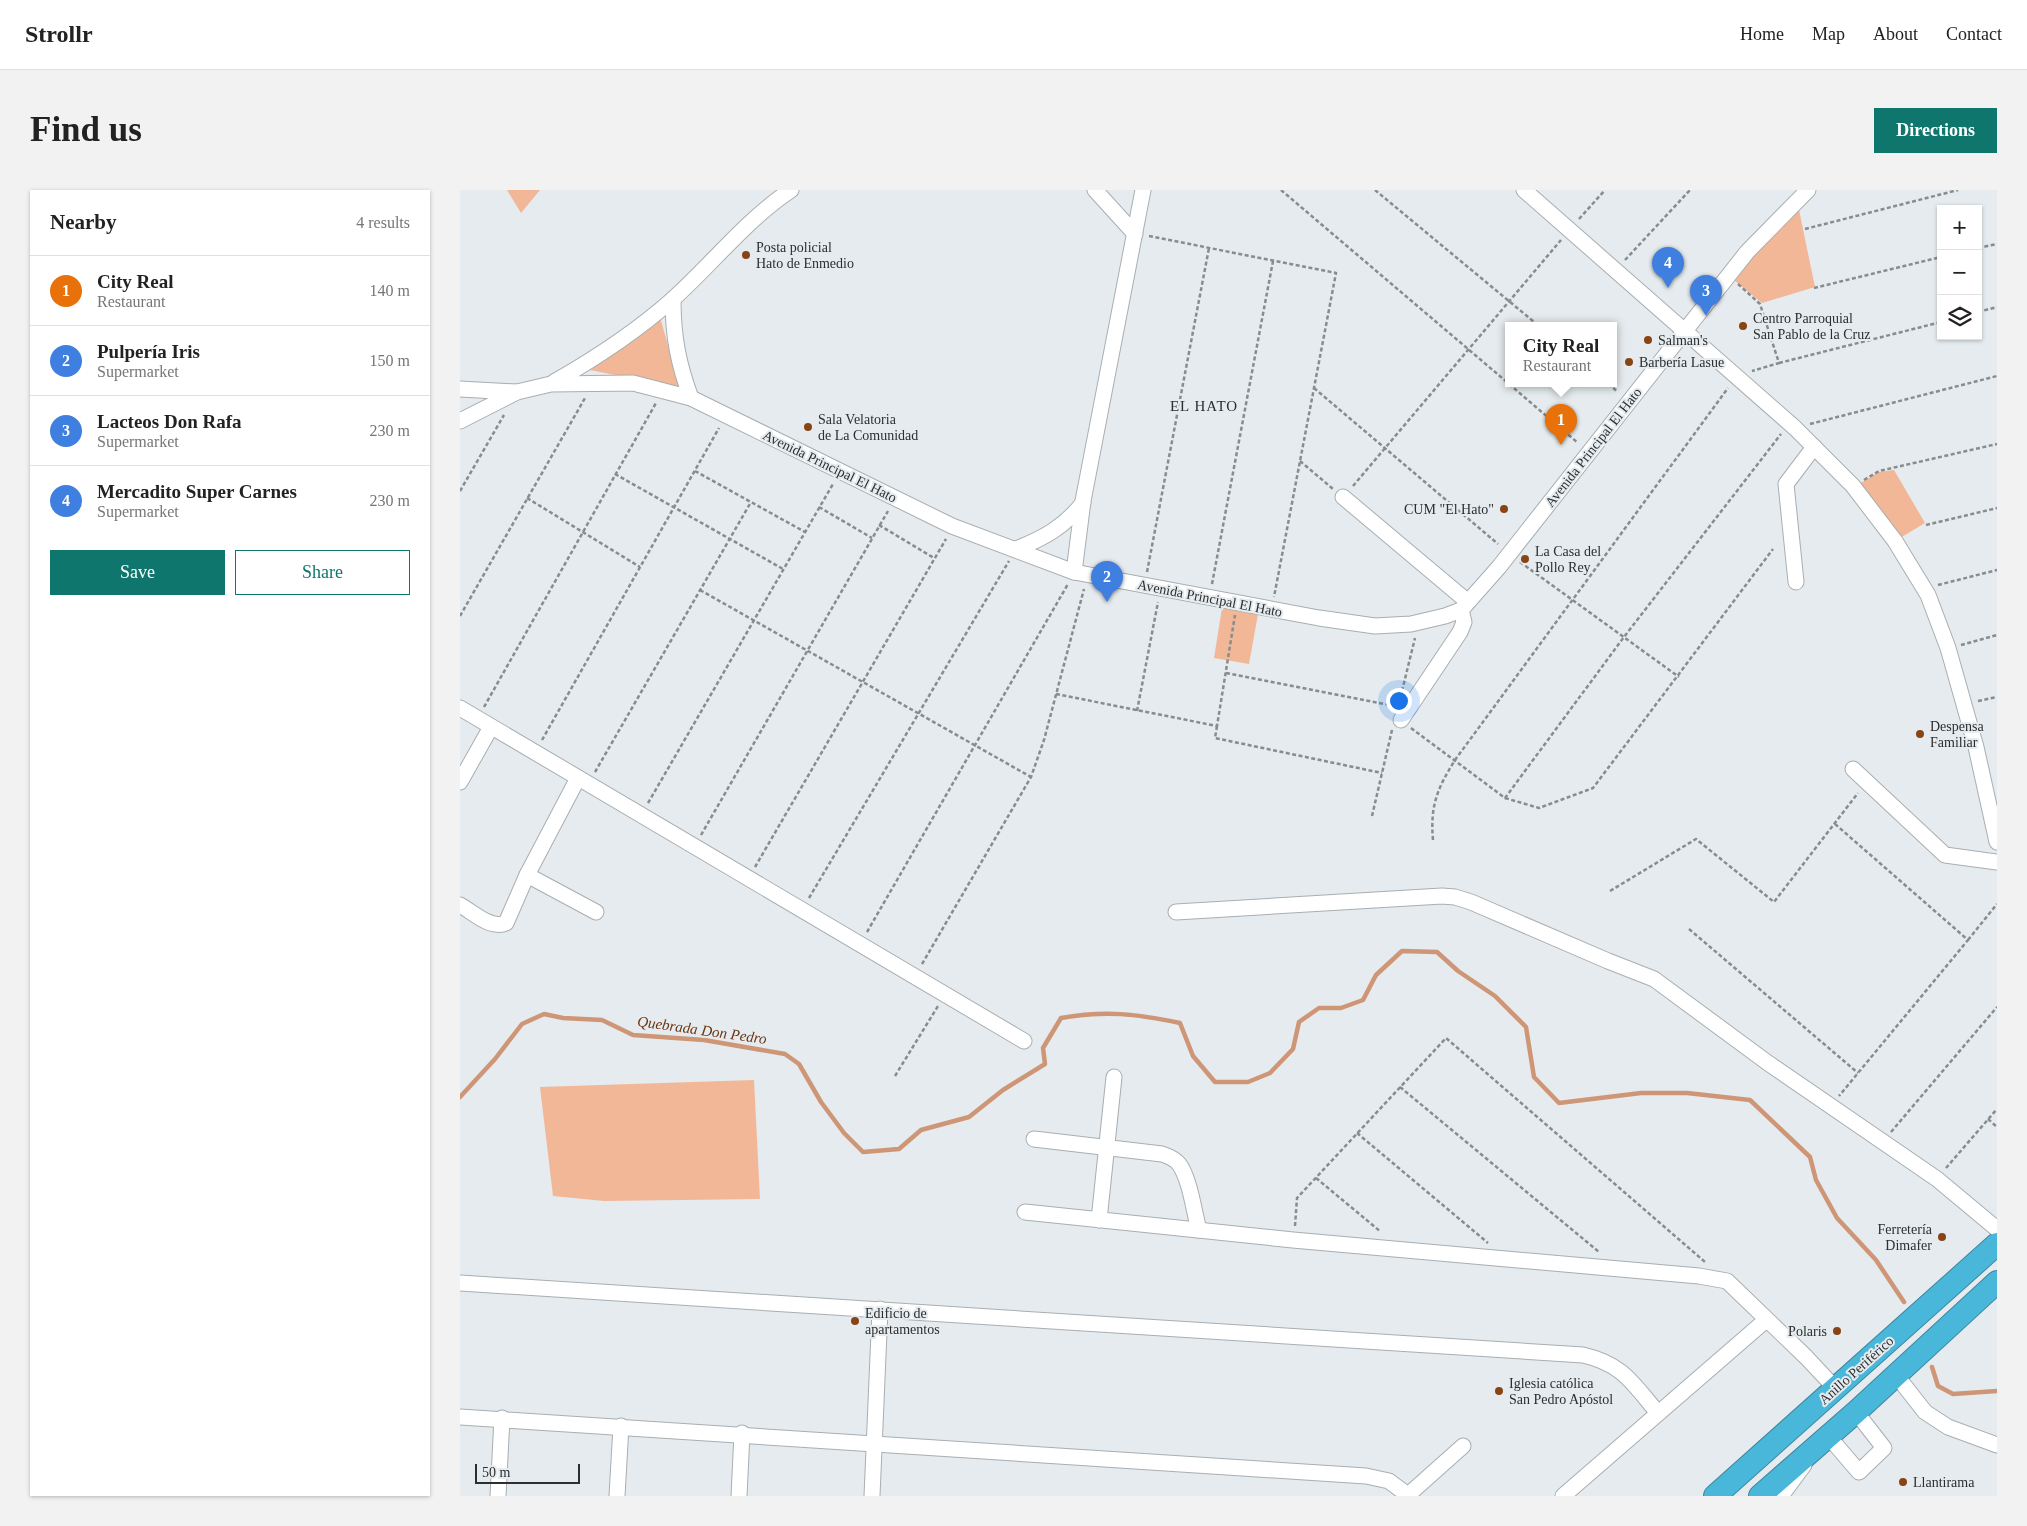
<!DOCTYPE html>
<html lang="en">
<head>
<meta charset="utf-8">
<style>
  :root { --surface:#fff; --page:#f2f2f2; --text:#222; --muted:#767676; --line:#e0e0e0; --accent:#0f766e }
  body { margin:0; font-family:"Times New Roman",serif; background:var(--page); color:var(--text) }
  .controls { position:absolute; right:15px; top:15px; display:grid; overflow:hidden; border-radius:0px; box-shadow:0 1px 4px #0004 }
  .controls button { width:45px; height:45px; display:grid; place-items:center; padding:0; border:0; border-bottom:1px solid var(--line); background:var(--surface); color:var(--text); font:25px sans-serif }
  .scale { position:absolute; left:15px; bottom:12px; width:105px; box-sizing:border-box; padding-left:5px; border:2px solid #2c2e2f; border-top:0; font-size:14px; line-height:18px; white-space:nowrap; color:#2c2e2f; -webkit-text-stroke:4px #e5ebee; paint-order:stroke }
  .you { position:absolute; left:938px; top:510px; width:18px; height:18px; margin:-12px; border:4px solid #fff; border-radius:50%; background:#1a73e8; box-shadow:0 0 0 8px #1a73e833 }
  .badge { display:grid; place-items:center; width:32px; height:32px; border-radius:50%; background:var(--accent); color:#fff; font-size:16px; font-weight:700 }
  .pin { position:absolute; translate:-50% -41px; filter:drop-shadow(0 1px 2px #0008) }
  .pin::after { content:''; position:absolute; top:26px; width:18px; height:15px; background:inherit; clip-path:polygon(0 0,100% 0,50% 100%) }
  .popup { position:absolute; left:1045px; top:132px; width:112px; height:65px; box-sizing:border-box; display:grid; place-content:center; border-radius:0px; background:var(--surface); filter:drop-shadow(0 1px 4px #0005); font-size:16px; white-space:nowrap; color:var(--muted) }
  .popup b { font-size:19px; color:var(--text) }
  .popup::after { content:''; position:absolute; left:50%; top:100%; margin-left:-10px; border:10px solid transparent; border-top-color:var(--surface) }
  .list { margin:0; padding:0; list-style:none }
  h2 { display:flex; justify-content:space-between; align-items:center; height:65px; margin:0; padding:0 20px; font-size:21px }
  h2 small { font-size:16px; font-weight:400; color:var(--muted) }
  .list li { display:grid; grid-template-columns:32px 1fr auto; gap:15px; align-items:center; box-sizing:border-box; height:70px; padding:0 20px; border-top:1px solid var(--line) }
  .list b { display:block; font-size:19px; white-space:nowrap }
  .list p { margin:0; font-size:16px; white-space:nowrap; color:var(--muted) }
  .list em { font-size:16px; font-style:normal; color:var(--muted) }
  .actions { display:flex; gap:10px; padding:15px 20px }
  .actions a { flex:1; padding:11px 0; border:1px solid var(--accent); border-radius:0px; text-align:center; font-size:18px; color:var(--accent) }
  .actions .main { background:var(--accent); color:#fff }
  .icon { flex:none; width:28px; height:28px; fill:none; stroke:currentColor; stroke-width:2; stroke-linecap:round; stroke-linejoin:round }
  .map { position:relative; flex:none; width:1537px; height:1306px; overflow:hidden; border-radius:0px }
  header { display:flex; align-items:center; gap:30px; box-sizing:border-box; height:70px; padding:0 25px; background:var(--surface); border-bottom:1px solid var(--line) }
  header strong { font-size:24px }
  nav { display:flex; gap:28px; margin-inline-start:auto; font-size:18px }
  .intro { display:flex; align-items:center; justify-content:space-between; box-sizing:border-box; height:120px; padding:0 30px }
  h1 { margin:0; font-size:35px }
  .button { padding:12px 22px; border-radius:0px; background:var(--accent); color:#fff; font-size:18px; font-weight:700 }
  main { display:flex; gap:30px; padding:0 30px }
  aside { flex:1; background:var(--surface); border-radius:0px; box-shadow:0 1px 4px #0004 }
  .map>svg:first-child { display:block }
</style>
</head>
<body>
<header>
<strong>Strollr</strong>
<nav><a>Home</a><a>Map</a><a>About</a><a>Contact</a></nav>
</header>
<div class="intro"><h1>Find us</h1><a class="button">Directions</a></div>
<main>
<aside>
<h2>Nearby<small>4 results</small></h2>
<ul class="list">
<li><span class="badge" style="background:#e8710a">1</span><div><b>City Real</b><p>Restaurant</p></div><em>140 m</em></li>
<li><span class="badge" style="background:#3f7fe0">2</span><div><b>Pulpería Iris</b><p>Supermarket</p></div><em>150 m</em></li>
<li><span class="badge" style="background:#3f7fe0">3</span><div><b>Lacteos Don Rafa</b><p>Supermarket</p></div><em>230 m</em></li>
<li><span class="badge" style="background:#3f7fe0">4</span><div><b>Mercadito Super Carnes</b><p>Supermarket</p></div><em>230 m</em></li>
</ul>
<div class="actions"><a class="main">Save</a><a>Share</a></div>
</aside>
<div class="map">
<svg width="1537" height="1306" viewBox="0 0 1537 1306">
  <rect width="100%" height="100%" fill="#e5ebee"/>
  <g fill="#f2b796">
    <polygon points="47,0 80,0 61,23"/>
    <polygon points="1338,15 1355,97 1302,113 1269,86"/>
    <polygon points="200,127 220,198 125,179"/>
    <polygon points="1434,280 1465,333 1435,351 1394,297 1419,282"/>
    <polygon points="762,418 798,424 789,474 754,468"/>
    <polygon points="294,890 300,1009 144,1011 93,1006 80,897"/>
  </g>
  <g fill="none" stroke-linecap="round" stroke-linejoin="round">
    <g stroke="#ce9676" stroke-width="4.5">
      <path d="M 0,907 L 35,869 L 62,834 L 84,824 L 103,828 L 142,830 L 173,845 L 244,850 L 325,864 L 339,874 L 361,912 L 384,943 L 403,962 L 439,959 L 461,940 L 509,927 L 543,900 L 585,874 L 583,858 L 601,828 C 646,820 676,824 720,833 L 733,866 L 755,892 L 788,892 L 810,883 L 833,859 L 839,832 L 859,818 L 881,818 L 903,810 L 916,785 L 942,761 L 977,762 L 998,781 L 1035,806 L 1066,837 L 1074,887 L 1099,913 L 1181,903 L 1227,903 L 1290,910 L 1350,967 L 1356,990 L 1377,1028 L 1416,1070 L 1444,1112"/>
      <polyline points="1472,1177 1478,1196 1493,1204 1537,1201"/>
    </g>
    <g stroke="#a8aeb1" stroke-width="17">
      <g id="minor">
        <polyline points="635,0 675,44"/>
        <polyline points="1064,0 1335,238 1393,296 1435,351 1468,405 1488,458 1516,557 1537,652"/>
        <path d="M 213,109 C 213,146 218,173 231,208"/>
        <path d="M 94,192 C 136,168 177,141 213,109 C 253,73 286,30 331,0"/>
        <polyline points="0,199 56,202"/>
        <polyline points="0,231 57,202 91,194 173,193 231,208 492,336 614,382 859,428 915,436 951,434 985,426 1001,420 1039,377 1287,62 1348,0"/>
        <polyline points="883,307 1008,412"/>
        <path d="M 556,359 C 584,348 604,337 623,313"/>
        <polyline points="614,382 623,311 683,0"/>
        <polyline points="1336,392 1326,294 1354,257"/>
        <polyline points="0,518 564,851"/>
        <polyline points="941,530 1000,442 1004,432 1001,420"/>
        <polyline points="1393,579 1485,665 1537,672"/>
        <polyline points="0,592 31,537"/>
        <polyline points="67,685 136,722"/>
        <path d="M 0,715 C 13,722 31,740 46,733 L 67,685 L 118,588"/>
        <polyline points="716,722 982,706 995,707 1011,712 1148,771 1194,789 1308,873 1477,989 1537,1039"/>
        <path d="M 574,949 L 702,964 C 708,966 715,969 719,974 C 730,989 734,1022 739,1040"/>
        <polyline points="565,1022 833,1050 1239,1086 1267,1091 1346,1167 1375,1198"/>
        <polyline points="639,1030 654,887"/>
        <path d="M 0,1093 L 1123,1165 C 1163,1174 1173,1194 1198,1223"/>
        <polyline points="1436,1185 1465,1222 1488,1237 1537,1255"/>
        <polyline points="0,1227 906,1286 929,1291 949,1306"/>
        <polyline points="1369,1247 1399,1282 1424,1258 1396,1222"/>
        <polyline points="948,1305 1003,1256"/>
        <polyline points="38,1306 42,1228"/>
        <polyline points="157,1306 161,1236"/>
        <polyline points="279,1306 282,1243"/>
        <polyline points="412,1306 420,1119"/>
        <polyline points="1103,1306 1306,1130"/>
        <polyline points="1321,1306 1344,1275"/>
      </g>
    </g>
    <g stroke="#3f879e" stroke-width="24">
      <g id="highway">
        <polyline points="1255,1306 1537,1054"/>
        <polyline points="1300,1306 1396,1222 1537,1092"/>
      </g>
    </g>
    <g stroke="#888c8e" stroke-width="2.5" stroke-dasharray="4 2.5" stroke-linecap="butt">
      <polyline points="821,0 1048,193"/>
      <polyline points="915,0 1079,136"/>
      <polyline points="1119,29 1145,0"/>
      <polyline points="1345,39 1498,0"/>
      <polyline points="689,46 876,83 814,407"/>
      <polyline points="1518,58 1537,54"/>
      <polyline points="1165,70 1230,0"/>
      <polyline points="1278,94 1300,114 1319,173 1292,181"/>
      <polyline points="1354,98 1481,67"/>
      <polyline points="1518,122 1537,117"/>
      <polyline points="1319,173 1481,132"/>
      <polyline points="1049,194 1118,253"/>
      <polyline points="1148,194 1158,202"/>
      <polyline points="854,198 1038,354"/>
      <polyline points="1350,234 1537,186"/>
      <polyline points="840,271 873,299"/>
      <polyline points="235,281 345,342"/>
      <polyline points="155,284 323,379"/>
      <polyline points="1404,290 1419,281 1537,254"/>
      <polyline points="893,296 1101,50"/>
      <polyline points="0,301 44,225"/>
      <polyline points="67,308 180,377"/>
      <polyline points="359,317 412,348"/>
      <polyline points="419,335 474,368"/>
      <polyline points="1466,335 1537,318"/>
      <polyline points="1060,372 1219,487"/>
      <polyline points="687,382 749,58"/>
      <polyline points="752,394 813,71"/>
      <polyline points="1478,395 1537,380"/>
      <polyline points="240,400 571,587"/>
      <polyline points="0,426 125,208"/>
      <polyline points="1501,455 1537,445"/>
      <polyline points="766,483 934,516"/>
      <polyline points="942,501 955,448"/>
      <polyline points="596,504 757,536 775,425"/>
      <polyline points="1518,511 1537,507"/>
      <polyline points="24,517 196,213"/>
      <polyline points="677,521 698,412"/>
      <polyline points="757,536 755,548 922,583"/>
      <polyline points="951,538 1045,608 1164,447 1321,244"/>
      <polyline points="82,550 259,238"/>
      <polyline points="135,582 291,312"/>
      <polyline points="1045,608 1079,618 1133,598 1313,359"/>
      <polyline points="188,613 373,294"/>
      <polyline points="912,626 932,540"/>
      <polyline points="1375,634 1508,750 1379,906"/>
      <polyline points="241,645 428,321"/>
      <path d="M 973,650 C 970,616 977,599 995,570 L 1268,198"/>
      <polyline points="295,677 486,349"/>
      <polyline points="1150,701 1236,649 1314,712 1398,603"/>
      <polyline points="349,708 549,371"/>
      <polyline points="1229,739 1398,883"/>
      <polyline points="407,742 608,394"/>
      <polyline points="1508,750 1537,714"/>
      <polyline points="462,774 571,587 584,550 624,399"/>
      <polyline points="435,886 478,816"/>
      <polyline points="940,897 1139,1062"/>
      <polyline points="1528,929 1537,937"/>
      <polyline points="1431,942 1537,817"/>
      <polyline points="897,943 1028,1053"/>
      <polyline points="1486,978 1537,919"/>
      <polyline points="856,988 921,1042"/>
      <polyline points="835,1036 837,1008 986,848 1245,1072"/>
    </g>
    <use href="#minor" stroke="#fff" stroke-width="15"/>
    <use href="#highway" stroke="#49b7da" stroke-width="22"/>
  </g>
  <g fill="#874415" stroke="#e5ebee" stroke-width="2">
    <circle cx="286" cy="65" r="5"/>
    <circle cx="1283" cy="136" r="5"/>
    <circle cx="1188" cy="150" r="5"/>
    <circle cx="1169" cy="172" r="5"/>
    <circle cx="348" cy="237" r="5"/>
    <circle cx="1044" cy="319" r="5"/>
    <circle cx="1065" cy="369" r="5"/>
    <circle cx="1460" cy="544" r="5"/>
    <circle cx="1482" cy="1047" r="5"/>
    <circle cx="395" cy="1131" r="5"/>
    <circle cx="1377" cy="1141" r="5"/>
    <circle cx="1039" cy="1201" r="5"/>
    <circle cx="1443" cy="1292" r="5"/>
  </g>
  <g text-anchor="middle" stroke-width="4" stroke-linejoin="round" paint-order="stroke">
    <g font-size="14" fill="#2c2e2f" stroke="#e5ebee" text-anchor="start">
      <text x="296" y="62">Posta policial<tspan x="296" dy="16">Hato de Enmedio</tspan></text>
      <text x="1293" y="133">Centro Parroquial<tspan x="1293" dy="16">San Pablo de la Cruz</tspan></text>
      <text x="1198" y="155">Salman's</text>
      <text x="1179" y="177">Barbería Lasue</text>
      <text x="358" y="234">Sala Velatoria<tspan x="358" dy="16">de La Comunidad</tspan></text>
      <text x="1034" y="324" text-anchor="end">CUM "El Hato"</text>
      <text x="1075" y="366">La Casa del<tspan x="1075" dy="16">Pollo Rey</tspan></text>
      <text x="1470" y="541">Despensa<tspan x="1470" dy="16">Familiar</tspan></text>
      <text x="1472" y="1044" text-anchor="end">Ferretería<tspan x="1472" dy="16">Dimafer</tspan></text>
      <text x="405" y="1128">Edificio de<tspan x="405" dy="16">apartamentos</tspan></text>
      <text x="1367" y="1146" text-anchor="end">Polaris</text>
      <text x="1049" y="1198">Iglesia católica<tspan x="1049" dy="16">San Pedro Apóstol</tspan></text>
      <text x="1453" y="1297">Llantirama</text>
    </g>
    <g font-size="14" fill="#2c2e2f" stroke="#e5ebee">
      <text transform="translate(1133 257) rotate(-52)" y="5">Avenida Principal El Hato</text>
      <text transform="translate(370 276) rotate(26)" y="5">Avenida Principal El Hato</text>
      <text transform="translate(750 408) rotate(11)" y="5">Avenida Principal El Hato</text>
      <text transform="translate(1396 1180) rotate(-42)" y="5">Anillo Periférico</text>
    </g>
    <g font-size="15" letter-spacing="1" fill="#282d2f" stroke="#e5ebee">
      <text x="744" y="221">EL HATO</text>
    </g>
    <g font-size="15" font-style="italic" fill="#6a3510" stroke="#e5ebee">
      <text transform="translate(242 840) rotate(8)" y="5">Quebrada Don Pedro</text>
    </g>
  </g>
</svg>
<div class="controls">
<button>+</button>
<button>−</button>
<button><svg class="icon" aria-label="layers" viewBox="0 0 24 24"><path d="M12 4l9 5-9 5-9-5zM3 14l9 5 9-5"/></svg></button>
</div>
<div class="scale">50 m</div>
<div class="you"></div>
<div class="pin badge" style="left:1101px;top:255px;background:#e8710a">1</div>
<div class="popup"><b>City Real</b>Restaurant</div>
<div class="pin badge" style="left:647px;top:412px;background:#3f7fe0">2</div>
<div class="pin badge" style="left:1246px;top:126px;background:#3f7fe0">3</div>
<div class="pin badge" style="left:1208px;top:98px;background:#3f7fe0">4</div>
</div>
</main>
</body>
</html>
